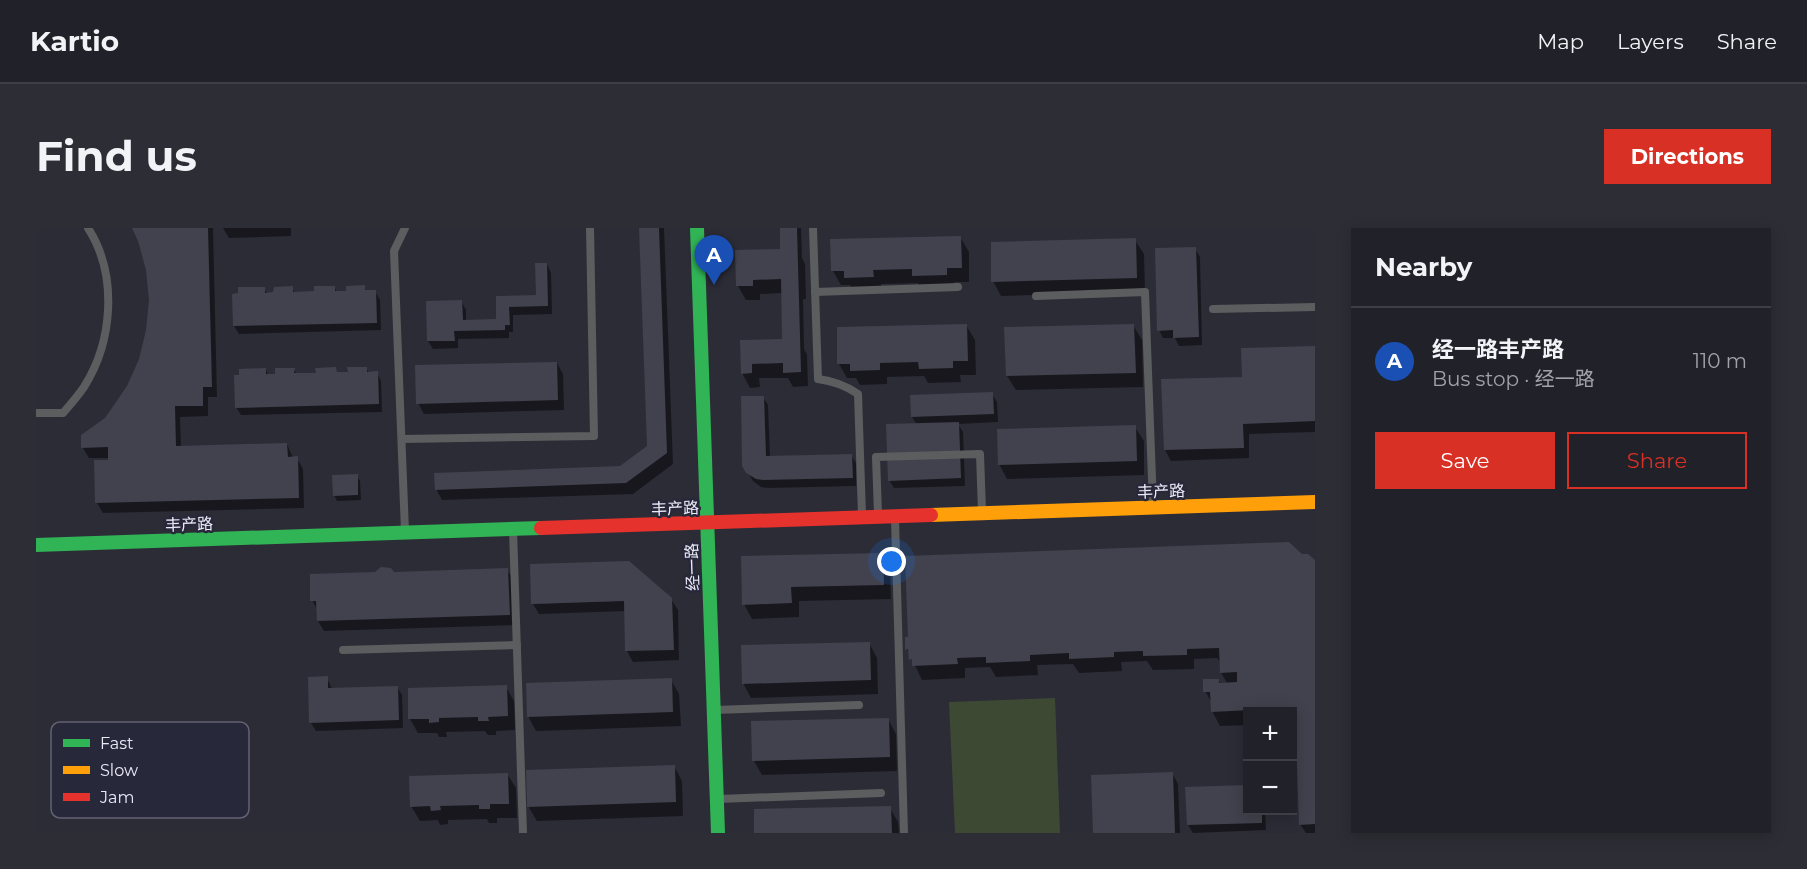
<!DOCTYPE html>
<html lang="en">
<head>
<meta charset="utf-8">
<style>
  :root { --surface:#212129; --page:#2d2e35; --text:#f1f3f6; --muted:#a2a3a8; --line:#3e3e46; --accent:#d93025 }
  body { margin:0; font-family:Montserrat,"Noto Sans SC",sans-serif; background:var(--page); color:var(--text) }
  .controls { position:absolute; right:18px; bottom:18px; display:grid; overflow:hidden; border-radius:0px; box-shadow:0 3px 15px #0003 }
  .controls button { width:54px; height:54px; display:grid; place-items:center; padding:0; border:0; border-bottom:2px solid var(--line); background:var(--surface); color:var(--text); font:30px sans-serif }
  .you { position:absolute; left:856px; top:334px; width:21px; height:21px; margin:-15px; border:4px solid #fff; border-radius:50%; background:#1a73e8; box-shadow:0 0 0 9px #1a73e833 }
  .badge { display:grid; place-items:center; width:39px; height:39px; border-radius:50%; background:var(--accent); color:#fff; font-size:20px; font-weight:700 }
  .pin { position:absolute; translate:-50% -50px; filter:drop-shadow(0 2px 3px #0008) }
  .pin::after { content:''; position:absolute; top:32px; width:21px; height:18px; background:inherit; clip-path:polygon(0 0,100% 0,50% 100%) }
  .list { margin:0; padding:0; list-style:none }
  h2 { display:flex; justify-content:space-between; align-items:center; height:78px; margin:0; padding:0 24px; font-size:26px }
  h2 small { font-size:20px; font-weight:400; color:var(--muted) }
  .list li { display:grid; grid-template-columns:39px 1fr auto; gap:18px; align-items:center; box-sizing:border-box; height:108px; padding:0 24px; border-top:2px solid var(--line) }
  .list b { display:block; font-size:22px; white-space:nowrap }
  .list p { margin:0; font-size:20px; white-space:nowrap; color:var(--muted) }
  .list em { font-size:20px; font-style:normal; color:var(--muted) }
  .actions { display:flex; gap:12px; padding:18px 24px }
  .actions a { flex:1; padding:14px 0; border:2px solid var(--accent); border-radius:0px; text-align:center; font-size:21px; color:var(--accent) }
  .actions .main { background:var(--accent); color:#fff }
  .map { position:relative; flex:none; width:1279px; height:605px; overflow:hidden; border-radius:0px }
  header { display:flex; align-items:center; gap:36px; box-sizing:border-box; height:84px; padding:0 30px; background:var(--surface); border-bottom:2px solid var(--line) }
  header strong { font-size:28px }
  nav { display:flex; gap:33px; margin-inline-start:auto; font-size:21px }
  .intro { display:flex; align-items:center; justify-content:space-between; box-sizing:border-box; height:144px; padding:0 36px }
  h1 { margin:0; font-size:42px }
  .button { padding:15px 27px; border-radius:0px; background:var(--accent); color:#fff; font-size:21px; font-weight:700 }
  main { display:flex; gap:36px; padding:0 36px }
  aside { flex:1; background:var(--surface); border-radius:0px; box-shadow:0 3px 15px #0003 }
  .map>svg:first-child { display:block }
</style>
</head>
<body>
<header>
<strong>Kartio</strong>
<nav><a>Map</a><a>Layers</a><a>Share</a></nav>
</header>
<div class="intro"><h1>Find us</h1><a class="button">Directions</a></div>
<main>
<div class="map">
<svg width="1279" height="605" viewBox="0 0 1279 605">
  <rect width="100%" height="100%" fill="#2c2c37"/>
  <polygon fill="#3e4934" points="1019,470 1024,605 919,605 913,474"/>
  <g fill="#0007">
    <polygon points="98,0 177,0 181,169 172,169 172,188 144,189 145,219 251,216 257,230 261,230 267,241 268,280 67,285 61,275 74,230 53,230 47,220 56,203 76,184 92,159 104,132 112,102 114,72 111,42 104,13"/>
    <polygon points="187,0 255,0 255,8 193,10"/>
    <polygon points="604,0 628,0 637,236 597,266 406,272 400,261 584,240 612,219"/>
    <polygon points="745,0 765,0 766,30 769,36 770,71 767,71 768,121 771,127 772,158 757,159 752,150 723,150 724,159 714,160 706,145 705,114 749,113 747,65 724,66 724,72 710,72 702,58 701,23 746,22"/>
    <polygon points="924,9 933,24 933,54 918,54 918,62 886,62 882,55 845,56 845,63 818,64 814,57 805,57 797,43"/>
    <polygon points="1099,12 1108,26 1109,64 965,68 957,53"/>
    <polygon points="1159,21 1164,29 1166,117 1143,118 1139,110 1127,110 1123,102"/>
    <polygon points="511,36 515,45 516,86 477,87 477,104 473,104 473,110 422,111 422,120 397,121 392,113 425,73 430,82 430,93 462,93 461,70 501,69"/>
    <polygon points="298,59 301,64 311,64 328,59 331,64 339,63 344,72 345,102 203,106 198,98 228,60 231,66 256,60 259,66 279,65"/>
    <polygon points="930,97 939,112 940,147 924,147 925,154 892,155 888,148 851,149 851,156 824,157 820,150 811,150 803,136"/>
    <polygon points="1097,97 1106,112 1107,159 980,162 971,148"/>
    <polygon points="1279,119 1279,204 1213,206 1213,230 1135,233 1129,222 1127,153 1207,150 1206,122"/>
    <polygon points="521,135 527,146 528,182 388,186 382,175"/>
    <polygon points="330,140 333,145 341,145 345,153 346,184 205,187 200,179 230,142 233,148 258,141 261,147 281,146 300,141 302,146"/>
    <polygon points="956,166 961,174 962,194 922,196 927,204 929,258 858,260 853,252 881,197 876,189"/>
    <polygon points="727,169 732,177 734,229 815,227 820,235 820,258 733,260 725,259 717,253 708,238"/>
    <polygon points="1099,199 1108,213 1108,247 971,251 963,236"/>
    <polygon points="321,248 324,253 325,272 301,273 298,267"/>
    <polygon points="846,326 854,341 855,371 763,373 763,389 716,391 708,376 706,330"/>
    <polygon points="1265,327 1271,327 1279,334 1279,605 1270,605 1264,596 1261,495 1256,495 1256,484 1212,484 1212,497 1184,498 1176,483 1176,475 1169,463 1182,452 1185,456 1192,456 1185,445 1185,435 1181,430 1158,431 1158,441 1117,442 1111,433 1085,434 1086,443 1043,445 1037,436 1001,437 1002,447 960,449 954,439 929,440 929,450 886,452 871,421"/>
    <polygon points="471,342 478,352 479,397 288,403 282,393 282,383 276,372 358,345"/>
    <polygon points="635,371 642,382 643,432 597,434 591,423 590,383 503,386 497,376"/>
    <polygon points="833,415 841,430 842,466 715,470 707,455"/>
    <polygon points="291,450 296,461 361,459 366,467 367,500 280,503 275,495"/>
    <polygon points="635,452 643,466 645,498 500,503 492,488"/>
    <polygon points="470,459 478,473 479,502 460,503 460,507 452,507 449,503 410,504 411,509 403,509 401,505 382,505 374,491"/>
    <polygon points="852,491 860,506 861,543 726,547 718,533"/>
    <polygon points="638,538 646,553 647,588 501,593 492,578"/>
    <polygon points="1136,545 1142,556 1144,605 1059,605 1057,548"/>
    <polygon points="471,546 480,560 481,590 461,590 461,595 453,595 451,591 412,592 412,596 404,597 402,592 384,593 375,578"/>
    <polygon points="1151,561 1212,582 1229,582 1230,602 1157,605 1152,597"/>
    <polygon points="854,580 862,594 863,605 720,605 719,583"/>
  </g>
  <g fill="#42424e">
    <polygon points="96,0 172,0 176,159 167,159 167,178 139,178 140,218 251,215 252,229 262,228 263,270 59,275 58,232 72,232 72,219 45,220 45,207 69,190 91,158 103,131 110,102 113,72 110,42 102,13"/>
    <polygon points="603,0 623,0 631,225 590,255 399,262 398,245 584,238 611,218"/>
    <polygon points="744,0 761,0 765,144 747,145 747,135 716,136 716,145 705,146 704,112 746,111 745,51 717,52 717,58 700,58 699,22 744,21"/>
    <polygon points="925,8 926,40 911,40 911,47 876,48 876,41 837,42 838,49 808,50 808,43 795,43 794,11"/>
    <polygon points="1100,10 1101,50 955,54 955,14"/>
    <polygon points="1160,19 1163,109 1137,110 1137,102 1121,103 1119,20"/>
    <polygon points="499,35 511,35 512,78 473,79 474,97 469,97 469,102 418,103 419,113 391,113 390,73 426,72 427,92 460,91 460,68 500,67"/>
    <polygon points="329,57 329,62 340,62 341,95 197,98 196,66 202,65 202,59 229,59 229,65 237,64 238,59 257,58 257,64 278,63 278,58 299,58 299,63 310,63 310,58"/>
    <polygon points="931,96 932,133 917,133 917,140 883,141 882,134 844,135 844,142 814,143 814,136 801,136 801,99"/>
    <polygon points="1098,96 1100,145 970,148 968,99"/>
    <polygon points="1279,118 1279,193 1207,196 1208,220 1128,222 1125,151 1206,149 1205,120"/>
    <polygon points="521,134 522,172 380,176 379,137"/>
    <polygon points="300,139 301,144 312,144 311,139 331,139 331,144 342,143 343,176 199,180 198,147 203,147 203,141 230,140 230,146 239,146 239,140 259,140 258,145 280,145 279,140"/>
    <polygon points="957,164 958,186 875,189 874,167"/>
    <polygon points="705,168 728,168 730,228 816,226 817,250 727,252 720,251 710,245 706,238"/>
    <polygon points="923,194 925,250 852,253 850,196"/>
    <polygon points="1100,197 1101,233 962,237 961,201"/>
    <polygon points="322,246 322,267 297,268 296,247"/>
    <polygon points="1253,314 1266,326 1272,326 1279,332 1279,596 1263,597 1259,480 1175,484 1174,464 1167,464 1167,451 1183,451 1183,455 1201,454 1201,444 1184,445 1183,420 1151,421 1151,427 1107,428 1107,423 1078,424 1078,429 1033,431 1033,425 994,427 994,433 950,435 950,429 921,430 922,436 876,438 876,431 873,432 872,421 869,422 869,409 872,409 869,328"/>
    <polygon points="847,325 848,357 755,359 756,375 706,377 705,328"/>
    <polygon points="593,333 636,370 638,422 589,423 588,373 495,376 494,336"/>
    <polygon points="345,339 355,340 358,344 472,340 474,387 281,393 280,373 274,373 274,346 339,344"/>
    <polygon points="834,414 835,452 706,456 705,417"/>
    <polygon points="292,448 292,460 362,458 363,492 273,495 272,449"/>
    <polygon points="636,450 637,484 491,489 490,455"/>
    <polygon points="471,457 472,488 452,489 453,493 442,493 442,489 403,490 403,494 393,495 393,491 372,491 372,460"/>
    <polygon points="853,490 854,529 716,533 715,493"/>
    <polygon points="639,537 640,574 491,579 490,542"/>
    <polygon points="1137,544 1139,605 1057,605 1055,547"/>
    <polygon points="472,545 473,576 454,576 454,581 443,581 443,577 404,578 405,582 395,583 394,578 374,579 373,548"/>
    <polygon points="1212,557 1212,582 1226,582 1226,595 1151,597 1149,559"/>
    <polygon points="855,578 856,605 718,605 718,581"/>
  </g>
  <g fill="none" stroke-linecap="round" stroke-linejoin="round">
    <g stroke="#5c5d5e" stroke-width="8">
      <polyline points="369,0 358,23 369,303"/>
      <path d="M 777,0 L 782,151 C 798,153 809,157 822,166 L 826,287"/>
      <polyline points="779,64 922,59"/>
      <polyline points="1000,68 1109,64 1117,277"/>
      <polyline points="1177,81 1279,79"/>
      <path d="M 0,185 L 27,185 C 34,177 42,168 48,159 C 77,113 82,47 52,0"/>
      <polyline points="366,211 558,208 554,0"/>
      <polyline points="842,286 840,229 944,226 946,283"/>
      <polyline points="859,291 868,605"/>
      <polyline points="477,302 487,605"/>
      <polyline points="307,422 481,417"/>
      <polyline points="679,482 823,477"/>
      <polyline points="683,571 845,565"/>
    </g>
    <g stroke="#30b455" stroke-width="14">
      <polyline points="661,0 682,605"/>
      <polyline points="0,317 505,300"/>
    </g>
    <polyline stroke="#ff9f0a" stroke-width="14" points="895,287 1279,274"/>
    <polyline stroke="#e5322d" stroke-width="14" points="505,300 895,287"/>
  </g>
  <g text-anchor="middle" stroke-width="5" stroke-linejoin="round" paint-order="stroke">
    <g font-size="16" fill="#eaeaf7" stroke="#28283b">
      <text transform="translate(1125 263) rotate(-2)" y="6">丰产路</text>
      <text transform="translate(639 280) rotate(-2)" y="6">丰产路</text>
      <text transform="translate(153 296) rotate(-2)" y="6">丰产路</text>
      <text transform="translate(656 339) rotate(-92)" y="6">经一路</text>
    </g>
  </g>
  <rect x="15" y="494" width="198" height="96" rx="9" fill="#28283b" stroke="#626273" stroke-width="1.5"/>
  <rect x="27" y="511" width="27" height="8" fill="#30b455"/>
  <rect x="27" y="538" width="27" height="8" fill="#ff9f0a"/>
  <rect x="27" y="565" width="27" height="8" fill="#e5322d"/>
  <g font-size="16" fill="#eaeaf7">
    <text x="64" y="521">Fast</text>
    <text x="64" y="548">Slow</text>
    <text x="64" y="575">Jam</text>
  </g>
</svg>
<div class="controls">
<button>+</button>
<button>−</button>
</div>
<div class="you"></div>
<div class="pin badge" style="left:678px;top:57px;background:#1a4fb4">A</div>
</div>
<aside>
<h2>Nearby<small></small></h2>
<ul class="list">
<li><span class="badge" style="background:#1a4fb4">A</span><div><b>经一路丰产路</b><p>Bus stop · 经一路</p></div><em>110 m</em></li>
</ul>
<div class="actions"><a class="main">Save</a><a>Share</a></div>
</aside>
</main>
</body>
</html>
